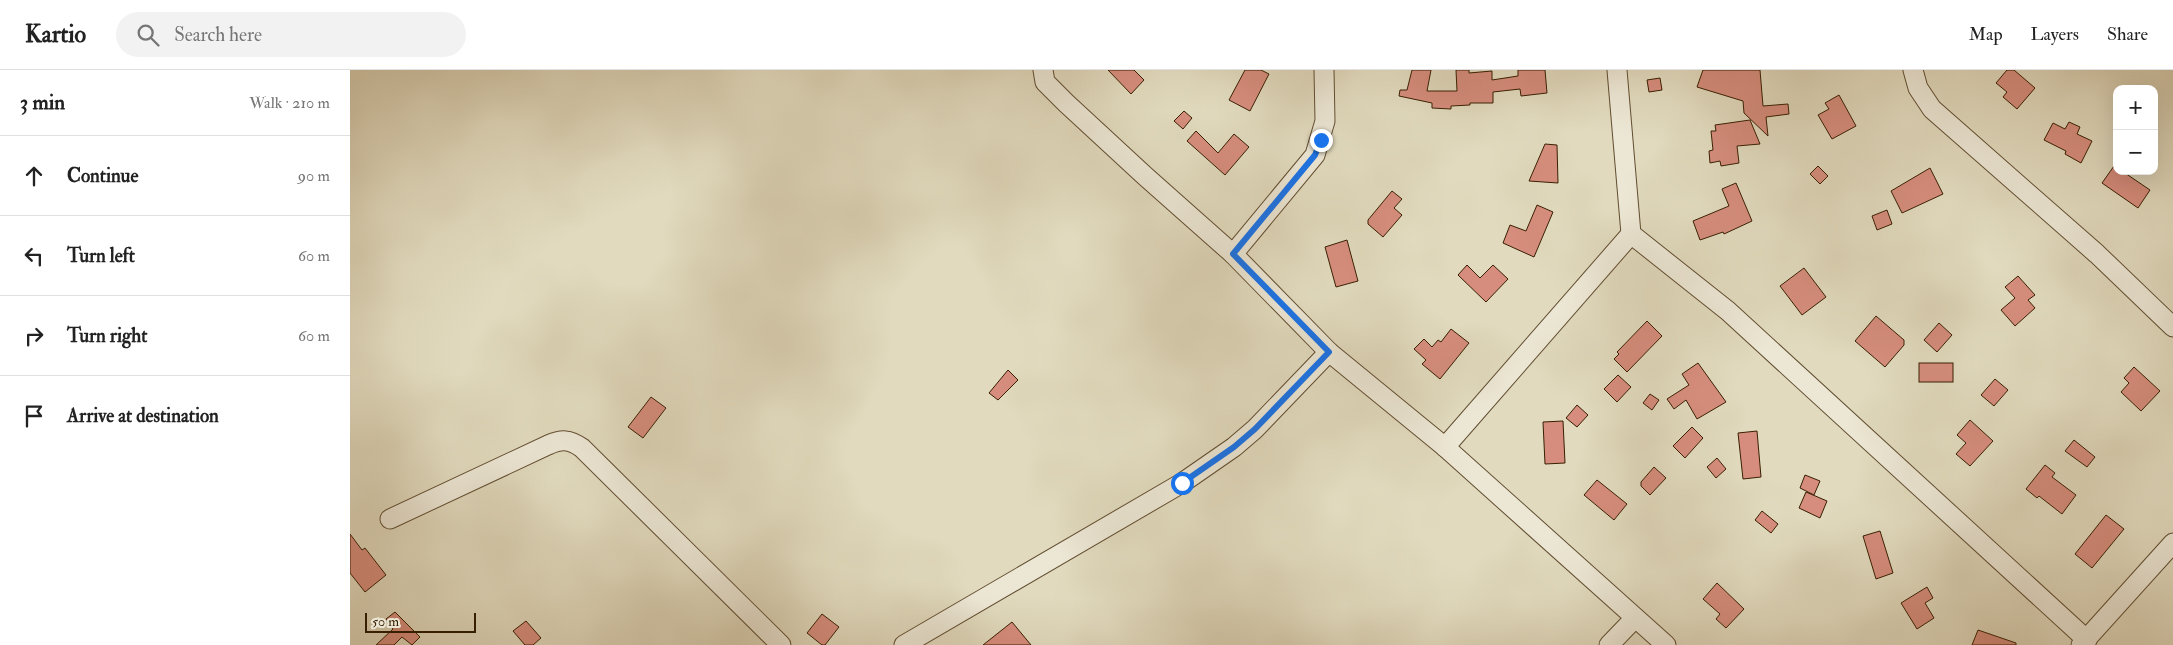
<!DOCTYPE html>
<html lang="en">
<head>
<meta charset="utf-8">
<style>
  :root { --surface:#fff; --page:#f2f2f2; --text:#222; --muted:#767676; --line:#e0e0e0 }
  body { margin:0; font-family:"IM FELL Double Pica",serif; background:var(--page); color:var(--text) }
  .controls { position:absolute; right:15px; top:15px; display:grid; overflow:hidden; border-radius:10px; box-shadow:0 5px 20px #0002 }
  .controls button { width:45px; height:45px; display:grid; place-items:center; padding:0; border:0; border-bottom:1px solid var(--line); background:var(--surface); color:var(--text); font:25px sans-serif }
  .scale { position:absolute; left:15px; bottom:12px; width:111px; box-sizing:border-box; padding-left:5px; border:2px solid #381f02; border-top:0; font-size:14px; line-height:18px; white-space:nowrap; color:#381f02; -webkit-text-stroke:4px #ece7d5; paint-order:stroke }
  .stop { position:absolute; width:15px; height:15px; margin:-11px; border:4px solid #1a73e8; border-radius:50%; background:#fff }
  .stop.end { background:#1a73e8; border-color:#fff; box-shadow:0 1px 5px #0008 }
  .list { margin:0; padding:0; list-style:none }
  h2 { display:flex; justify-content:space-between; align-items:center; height:65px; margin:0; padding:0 20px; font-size:21px }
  h2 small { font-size:16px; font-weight:400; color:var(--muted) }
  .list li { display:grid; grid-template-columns:32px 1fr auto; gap:15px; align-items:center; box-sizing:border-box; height:80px; padding:0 20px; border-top:1px solid var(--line) }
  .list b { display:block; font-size:19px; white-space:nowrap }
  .list em { font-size:16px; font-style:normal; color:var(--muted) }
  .icon { flex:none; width:28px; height:28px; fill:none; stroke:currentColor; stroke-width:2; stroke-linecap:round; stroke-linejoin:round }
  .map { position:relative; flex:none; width:1823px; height:575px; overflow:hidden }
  header { display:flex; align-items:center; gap:30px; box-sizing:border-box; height:70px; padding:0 25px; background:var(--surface); border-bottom:1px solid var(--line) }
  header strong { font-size:24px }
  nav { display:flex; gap:28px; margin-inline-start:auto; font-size:18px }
  .search { width:350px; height:45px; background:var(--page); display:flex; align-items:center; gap:12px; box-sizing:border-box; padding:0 18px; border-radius:28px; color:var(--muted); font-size:19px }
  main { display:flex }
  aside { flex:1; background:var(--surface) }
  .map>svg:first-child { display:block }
</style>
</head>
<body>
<header>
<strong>Kartio</strong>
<div class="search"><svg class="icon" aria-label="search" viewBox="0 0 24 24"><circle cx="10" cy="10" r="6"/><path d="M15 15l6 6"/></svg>Search here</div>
<nav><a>Map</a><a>Layers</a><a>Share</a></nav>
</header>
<main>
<aside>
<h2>3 min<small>Walk · 210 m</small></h2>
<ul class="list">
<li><svg class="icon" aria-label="ahead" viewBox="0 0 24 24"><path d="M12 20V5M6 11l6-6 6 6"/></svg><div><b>Continue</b></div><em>90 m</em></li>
<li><svg class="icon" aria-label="left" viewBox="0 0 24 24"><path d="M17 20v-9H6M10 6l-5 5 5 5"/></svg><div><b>Turn left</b></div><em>60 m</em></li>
<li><svg class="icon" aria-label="right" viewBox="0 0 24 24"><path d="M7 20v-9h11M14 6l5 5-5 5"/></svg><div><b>Turn right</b></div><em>60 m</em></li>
<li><svg class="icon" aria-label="arrive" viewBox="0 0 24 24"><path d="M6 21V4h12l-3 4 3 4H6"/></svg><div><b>Arrive at destination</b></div></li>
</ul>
</aside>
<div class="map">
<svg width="1823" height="575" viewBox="0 0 1823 575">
  <rect width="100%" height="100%" fill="#e1dabe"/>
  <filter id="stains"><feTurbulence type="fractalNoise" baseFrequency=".004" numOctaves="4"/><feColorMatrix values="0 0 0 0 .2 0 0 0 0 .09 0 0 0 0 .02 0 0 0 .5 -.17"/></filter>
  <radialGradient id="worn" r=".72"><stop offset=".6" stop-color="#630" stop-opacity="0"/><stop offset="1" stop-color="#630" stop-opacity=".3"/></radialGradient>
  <g fill="#d68d7d" stroke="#381f02">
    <polygon points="758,0 784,0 794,10 781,24"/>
    <polygon points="895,0 911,0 919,4 900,41 879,30"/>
    <polygon points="1062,0 1081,0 1077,21 1107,21 1106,0 1119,0 1119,3 1142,1 1142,10 1168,6 1168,0 1195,0 1197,23 1171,26 1170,19 1143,22 1143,33 1120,33 1120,35 1101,36 1101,39 1082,38 1082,33 1049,26 1050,20 1057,20"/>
    <polygon points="1353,0 1410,0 1413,36 1438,34 1439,44 1416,47 1418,66 1394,43 1393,31 1347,17"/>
    <polygon points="1657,0 1664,0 1685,18 1667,39 1653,27 1657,22 1646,13"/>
    <polygon points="1310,8 1312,20 1299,22 1297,10"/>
    <polygon points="1489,25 1506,56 1482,69 1468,45 1479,39 1475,33"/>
    <polygon points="834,41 842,48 833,59 824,51"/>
    <polygon points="1400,50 1410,74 1387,76 1389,93 1371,96 1370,91 1360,93 1359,81 1363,80 1361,61 1366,61 1365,55"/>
    <polygon points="1719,52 1730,57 1727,64 1742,71 1731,93 1715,84 1716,81 1694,70 1703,53 1715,59"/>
    <polygon points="846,61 868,83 884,64 899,77 875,105 837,71"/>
    <polygon points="1195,74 1207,75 1208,113 1179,111"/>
    <polygon points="1468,96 1478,106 1470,114 1460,104"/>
    <polygon points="1764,96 1767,101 1772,101 1800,120 1788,138 1752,113"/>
    <polygon points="1580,98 1593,124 1552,143 1541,121"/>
    <polygon points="1386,113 1402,151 1374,164 1373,162 1350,170 1343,151 1379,136 1372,119"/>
    <polygon points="1042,121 1052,129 1044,138 1052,145 1033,167 1018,154 1018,150"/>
    <polygon points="1187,135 1203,142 1184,187 1153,173 1160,155 1176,161"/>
    <polygon points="1537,140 1542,154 1527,160 1522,146"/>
    <polygon points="997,170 1008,211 986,217 975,177"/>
    <polygon points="1117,195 1130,208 1143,195 1158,209 1136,232 1108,205"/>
    <polygon points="1454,198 1476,227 1452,245 1430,216"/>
    <polygon points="1668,206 1685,225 1678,230 1685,238 1665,256 1651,240 1665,228 1655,217"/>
    <polygon points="1526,246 1554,270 1554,275 1535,297 1505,271"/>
    <polygon points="1297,251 1312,266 1277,302 1264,289 1269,284 1267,282"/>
    <polygon points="1589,253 1602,265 1587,282 1574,270"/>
    <polygon points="1101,259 1119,273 1090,309 1072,294 1076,290 1064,279 1074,269 1082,277 1088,270 1091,272"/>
    <polygon points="1348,293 1376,332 1347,349 1336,330 1324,339 1317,329 1339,315 1332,304"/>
    <rect x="1569" y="293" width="34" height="19"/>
    <polygon points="1784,297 1810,321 1791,341 1771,322 1779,313 1774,308"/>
    <polygon points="658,300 668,310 648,330 639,323"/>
    <polygon points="1268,305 1281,317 1267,332 1254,319"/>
    <polygon points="1645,309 1658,320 1644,336 1631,325"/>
    <polygon points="1300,324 1309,330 1302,340 1293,333"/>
    <polygon points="301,327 316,338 293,368 278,357"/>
    <polygon points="1227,335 1238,345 1227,357 1216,348"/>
    <polygon points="1620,350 1643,371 1620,396 1606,384 1616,373 1607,365"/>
    <polygon points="1213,351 1215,393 1195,394 1193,352"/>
    <polygon points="1342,357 1353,368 1335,388 1323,376"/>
    <polygon points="1407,361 1411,407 1393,409 1388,363"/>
    <polygon points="1724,370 1745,387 1737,397 1715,381"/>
    <polygon points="1367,388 1376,399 1366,408 1357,397"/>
    <polygon points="1695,395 1705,403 1702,407 1726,425 1712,444 1689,426 1687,428 1676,419"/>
    <polygon points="1304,397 1316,408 1300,425 1291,416 1291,412"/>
    <polygon points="1455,405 1470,411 1464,425 1450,418"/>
    <polygon points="1247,410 1277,434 1264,450 1234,425"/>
    <polygon points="1456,422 1477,431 1470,448 1449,438"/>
    <polygon points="1412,441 1428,454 1421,463 1405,450"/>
    <polygon points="1756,445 1774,459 1742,498 1725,484"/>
    <polygon points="1530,461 1543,503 1526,509 1513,466"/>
    <polygon points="0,464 12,480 15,478 36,505 15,522 0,503"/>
    <polygon points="1367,513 1394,539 1376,558 1366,549 1370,544 1353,529"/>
    <polygon points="1577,517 1583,528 1575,533 1584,548 1567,559 1551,533"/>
    <polygon points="45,542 70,567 62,575 52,567 44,575 26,575 43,559 36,549"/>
    <polygon points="472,544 489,557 475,575 472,575 457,563"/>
    <polygon points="176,551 191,568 183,575 175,575 163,561"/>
    <polygon points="662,552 681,575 633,575"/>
    <polygon points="1628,560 1666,573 1666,575 1622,575"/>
  </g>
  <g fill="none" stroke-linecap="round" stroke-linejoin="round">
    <g stroke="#624e31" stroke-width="21">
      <g id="minor">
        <polyline points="693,0 695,12 716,33 795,106 883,184 979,282 1095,377 1316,575"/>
        <polyline points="1267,0 1281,164 1378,241 1737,570"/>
        <polyline points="1563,0 1568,18 1582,39 1747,184 1823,257"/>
        <polyline points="883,184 965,85 975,51 974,0"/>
        <polyline points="1095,377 1281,164"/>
        <path d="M 40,449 L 198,375 C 212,369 219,369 232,378 L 431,575"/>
        <polyline points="554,575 832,413 884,377 905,359 979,282"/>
        <polyline points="1259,575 1285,548"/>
        <polyline points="1731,575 1823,473"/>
      </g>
    </g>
    <use href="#minor" stroke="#ece7d5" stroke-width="19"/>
  </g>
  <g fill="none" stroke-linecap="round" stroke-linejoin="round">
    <polyline stroke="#1a73e8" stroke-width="6" points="832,413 884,377 905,359 979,282 883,184 965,85 971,70"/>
  </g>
  <rect width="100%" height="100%" filter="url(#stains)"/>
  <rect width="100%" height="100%" fill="url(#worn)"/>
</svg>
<div class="controls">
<button>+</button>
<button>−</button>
</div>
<div class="scale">50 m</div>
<div class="stop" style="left:832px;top:413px"></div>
<div class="stop end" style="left:971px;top:70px"></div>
</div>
</main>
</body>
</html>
